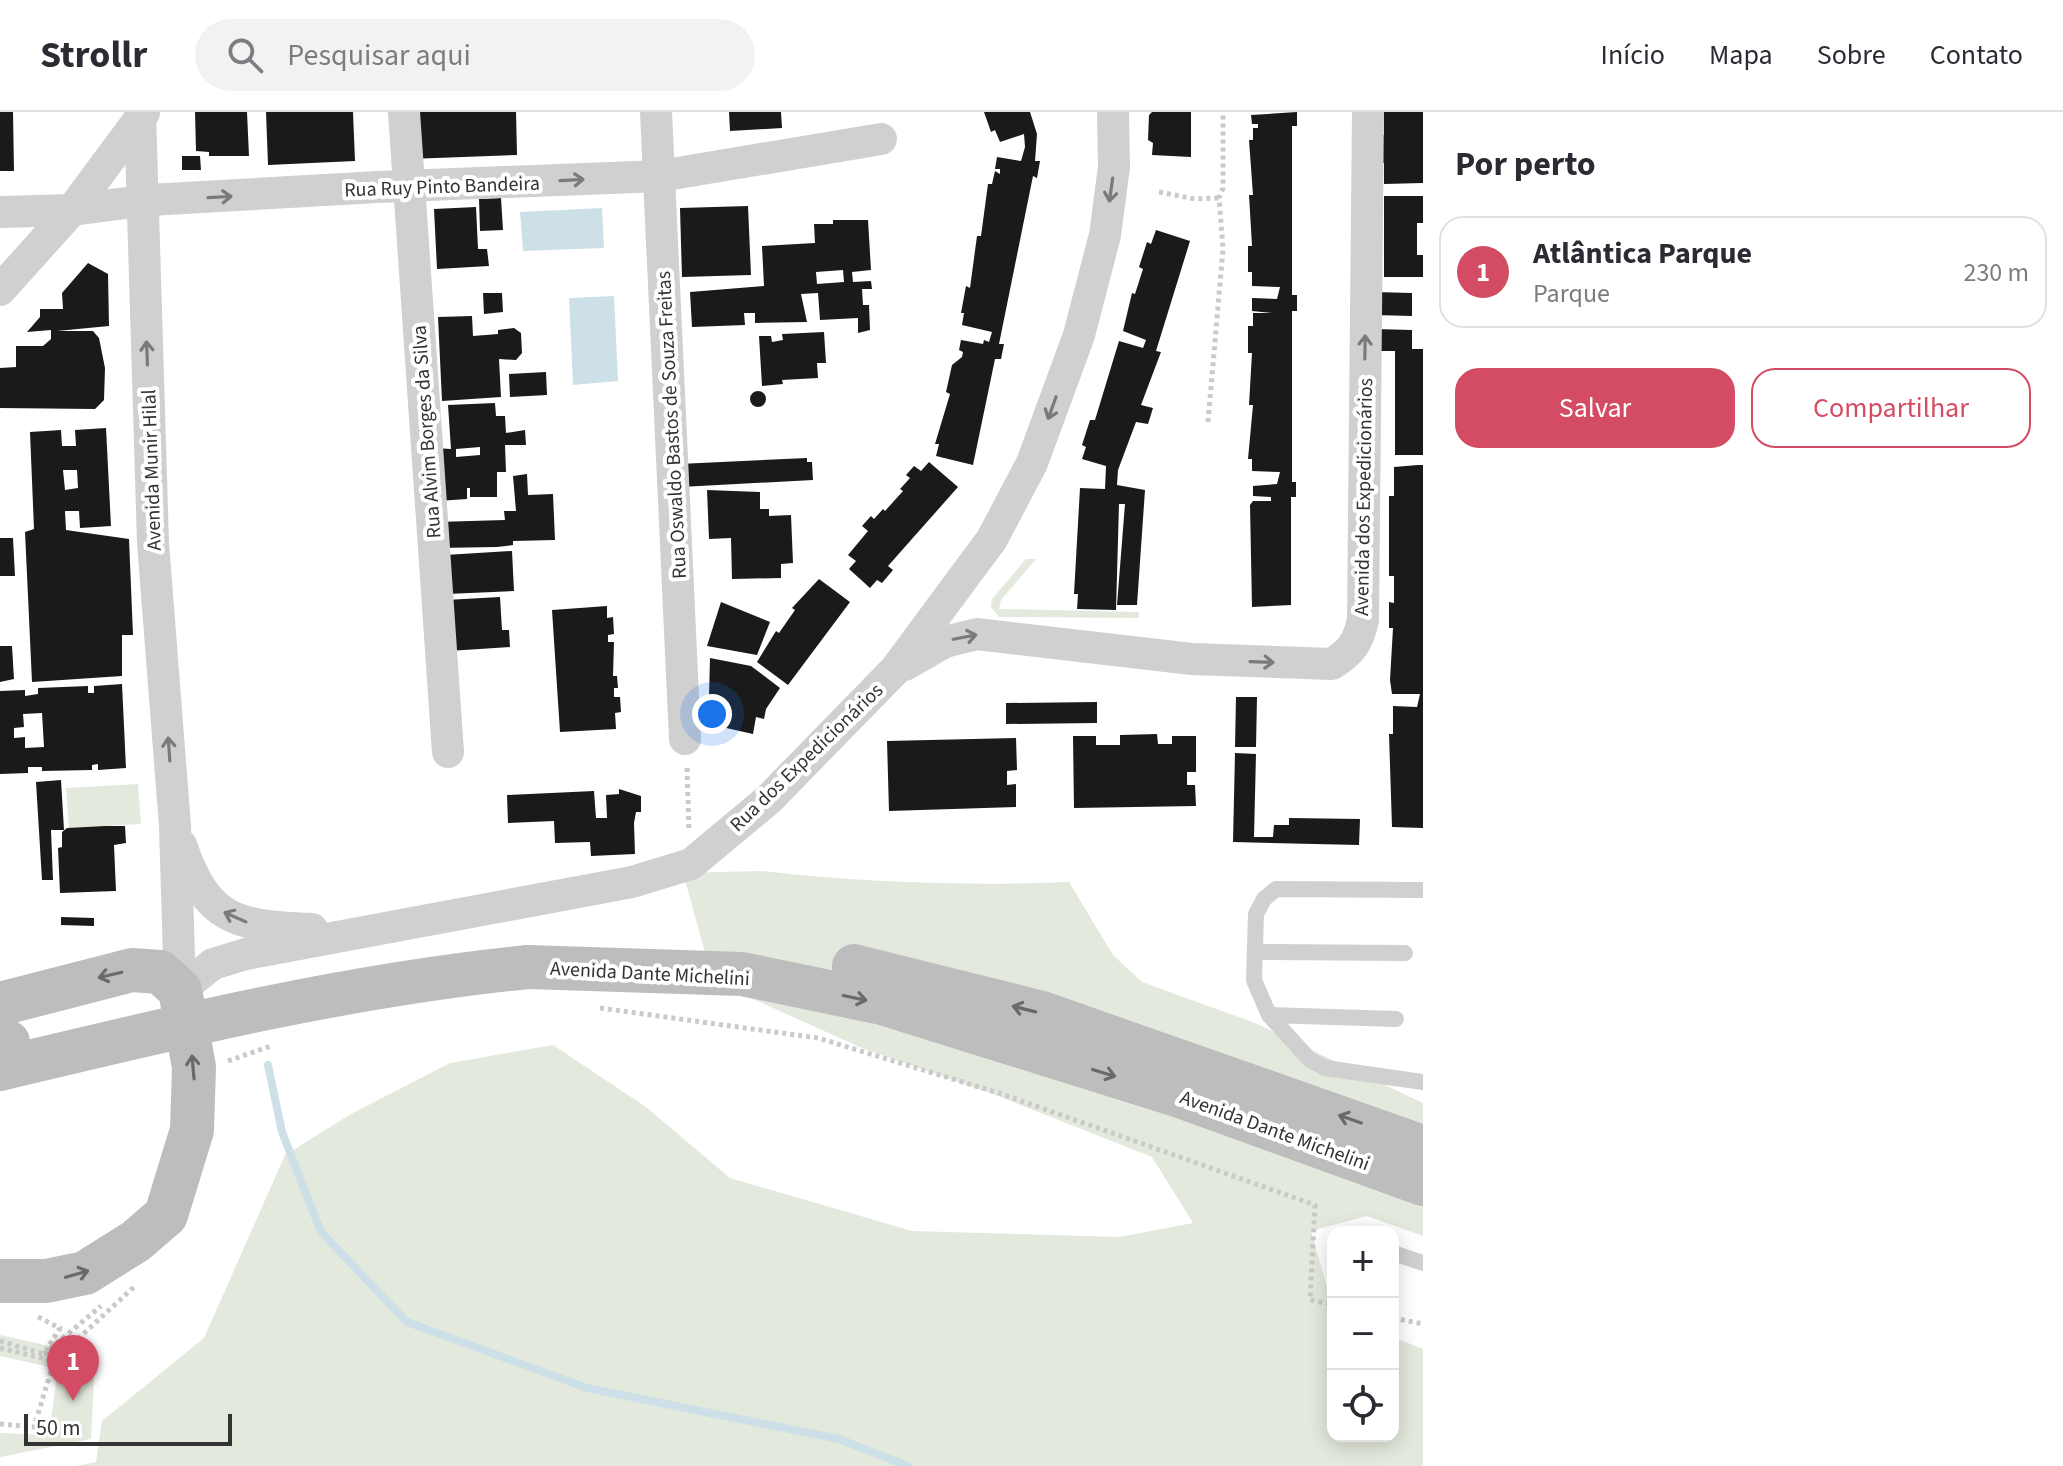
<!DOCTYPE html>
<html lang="pt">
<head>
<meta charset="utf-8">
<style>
  :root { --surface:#fff; --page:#f2f2f3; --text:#2b2b33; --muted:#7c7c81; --line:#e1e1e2; --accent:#d34c64 }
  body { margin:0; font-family:"Source Sans 3",sans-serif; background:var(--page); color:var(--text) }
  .controls { position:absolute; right:24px; bottom:24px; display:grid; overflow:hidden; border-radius:16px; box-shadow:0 4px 20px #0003 }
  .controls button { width:72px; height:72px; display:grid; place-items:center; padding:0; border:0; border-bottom:2px solid var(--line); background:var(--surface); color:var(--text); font:40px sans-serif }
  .scale { position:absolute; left:24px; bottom:20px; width:208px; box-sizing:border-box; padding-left:8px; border:4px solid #333; border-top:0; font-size:22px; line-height:28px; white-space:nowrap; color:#333; -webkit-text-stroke:6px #fff; paint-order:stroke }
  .you { position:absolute; left:712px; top:602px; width:28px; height:28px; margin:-20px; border:6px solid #fff; border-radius:50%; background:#1a73e8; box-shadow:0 0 0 12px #1a73e833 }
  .badge { display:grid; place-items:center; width:52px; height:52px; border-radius:50%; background:var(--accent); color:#fff; font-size:26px; font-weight:700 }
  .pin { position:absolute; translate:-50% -66px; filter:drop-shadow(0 2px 4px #0008) }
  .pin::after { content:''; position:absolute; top:42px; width:28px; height:24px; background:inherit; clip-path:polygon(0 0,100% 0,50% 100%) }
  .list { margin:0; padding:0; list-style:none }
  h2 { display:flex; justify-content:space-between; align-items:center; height:104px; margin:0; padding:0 32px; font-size:34px }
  h2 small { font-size:26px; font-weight:400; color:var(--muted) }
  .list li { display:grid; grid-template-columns:52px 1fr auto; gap:24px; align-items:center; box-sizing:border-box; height:112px; margin:0 16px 16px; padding:0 16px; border:2px solid var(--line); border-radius:24px }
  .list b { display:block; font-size:30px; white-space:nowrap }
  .list p { margin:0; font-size:26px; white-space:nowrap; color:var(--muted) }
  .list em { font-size:26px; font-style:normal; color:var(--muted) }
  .actions { display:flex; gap:16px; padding:24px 32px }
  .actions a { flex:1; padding:18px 0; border:2px solid var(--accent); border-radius:24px; text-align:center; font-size:28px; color:var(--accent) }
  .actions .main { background:var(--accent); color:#fff }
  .icon { flex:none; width:44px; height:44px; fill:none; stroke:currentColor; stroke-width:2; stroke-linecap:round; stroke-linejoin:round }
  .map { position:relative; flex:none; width:1423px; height:1354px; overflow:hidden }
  header { display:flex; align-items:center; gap:48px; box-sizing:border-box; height:112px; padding:0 40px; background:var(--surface); border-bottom:2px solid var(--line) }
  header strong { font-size:38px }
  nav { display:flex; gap:44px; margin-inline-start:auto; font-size:28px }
  .search { width:560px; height:72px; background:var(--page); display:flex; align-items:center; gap:20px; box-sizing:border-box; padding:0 28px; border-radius:44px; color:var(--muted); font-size:30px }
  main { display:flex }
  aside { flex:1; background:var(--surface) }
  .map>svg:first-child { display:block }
</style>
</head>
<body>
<header>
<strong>Strollr</strong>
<div class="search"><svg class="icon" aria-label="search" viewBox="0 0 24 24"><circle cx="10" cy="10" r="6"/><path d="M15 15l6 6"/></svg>Pesquisar aqui</div>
<nav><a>Início</a><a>Mapa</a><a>Sobre</a><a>Contato</a></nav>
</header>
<main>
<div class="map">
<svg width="1423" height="1354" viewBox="0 0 1423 1354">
  <rect width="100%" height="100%" fill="#fff"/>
  <g fill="#e4e9dd">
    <polygon points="1026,447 1036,447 1001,488 999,497 1139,500 1139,506 999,505 991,495 992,487"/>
    <polygon points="138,672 141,712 69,716 66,676"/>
    <path d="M 761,759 C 864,771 965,774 1069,770 L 1113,843 L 1142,870 L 1255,911 L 1423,991 L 1423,1124 L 1367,1104 L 1311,1119 L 1333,1196 L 1333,1324 L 1393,1324 L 1393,1225 L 1423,1237 L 1423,1354 L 76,1354 L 96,1350 L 102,1309 L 204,1226 L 285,1043 L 351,1002 L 450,951 L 553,933 L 646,995 L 730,1066 L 912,1119 L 1119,1125 L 1193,1111 L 1152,1045 L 998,984 L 862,936 L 713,869 L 683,761 Z"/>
    <polygon points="0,1223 95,1244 91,1327 0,1345 0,1321 49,1323 58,1257 0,1244"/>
  </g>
  <g fill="#cde0e7">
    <polygon points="602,96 604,136 523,139 520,100"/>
    <polygon points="614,184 618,269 573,273 569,186"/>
  </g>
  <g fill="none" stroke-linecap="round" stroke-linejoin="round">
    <polyline stroke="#cde0e7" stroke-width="8" points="268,953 282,1020 321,1120 407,1210 587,1276 839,1327 908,1354"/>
  </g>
  <g fill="#1a1a1a" fill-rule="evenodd">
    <polygon points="0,0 13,0 14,59 0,59"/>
    <polygon points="195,0 247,0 249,44 209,44 209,40 196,39"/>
    <polygon points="266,0 353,0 355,49 268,53"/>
    <polygon points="413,0 516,0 517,43 409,47"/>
    <polygon points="729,0 781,0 782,16 730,19"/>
    <polygon points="984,0 1030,0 1037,22 1035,49 1040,49 1037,66 1033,64 999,232 1004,232 1001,247 995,247 973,353 936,344 939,332 935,332 950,282 946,280 952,253 962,245 963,240 959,238 961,228 983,232 984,228 989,230 992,220 962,213 964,201 961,201 966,174 970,176 977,124 981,124 988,72 992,72 995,59 1000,62 1000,57 995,57 997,45 1021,49 1025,35 1024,22 1000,30 995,18 991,20"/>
    <polygon points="1152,0 1191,0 1191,45 1152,43 1153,31 1148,28 1149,3"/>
    <polygon points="1297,0 1297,14 1292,14 1292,183 1297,183 1297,199 1292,199 1292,370 1296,370 1296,385 1291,385 1291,493 1252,495 1250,393 1253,389 1271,389 1271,385 1253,384 1253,374 1277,372 1280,360 1252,359 1252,347 1248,347 1253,293 1249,293 1252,241 1248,241 1248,214 1253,214 1253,201 1272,201 1252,199 1252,186 1277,187 1280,175 1252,174 1252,160 1248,160 1248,134 1252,134 1249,83 1253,83 1249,28 1253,28 1253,16 1258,16 1258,12 1252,12 1251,3"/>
    <polygon points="1384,0 1423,0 1423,71 1384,72 1384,51 1373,51 1373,23 1384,23"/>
    <polygon points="182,44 200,44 201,58 182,58"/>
    <polygon points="1384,84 1423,84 1423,111 1417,111 1417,143 1423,143 1423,165 1384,165"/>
    <polygon points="501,86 503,118 480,119 479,87"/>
    <polygon points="748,94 751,163 682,165 680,96"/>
    <polygon points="476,95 478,137 487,137 489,154 437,157 434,97"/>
    <path d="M 833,108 L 868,108 L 871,158 L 852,160 L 853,170 L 871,169 L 872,177 L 862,177 L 863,193 L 869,193 L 870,218 L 858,221 L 858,206 L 820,208 L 818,181 L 801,182 L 807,210 L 755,211 L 755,201 L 744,201 L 745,213 L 692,215 L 690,180 L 764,174 L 762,134 L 815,131 L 814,112 L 833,112 ZM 843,158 L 844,170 L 817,172 L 816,160 Z"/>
    <polygon points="1156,118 1190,129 1156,239 1161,240 1141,293 1153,296 1148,312 1136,310 1118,358 1117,373 1145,378 1137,493 1117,493 1125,392 1119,392 1116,498 1077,497 1078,482 1074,482 1080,376 1105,377 1106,354 1082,347 1086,335 1082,333 1090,308 1095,308 1119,229 1143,236 1146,228 1123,219 1132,181 1135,182 1143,157 1139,155 1147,130 1151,132"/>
    <polygon points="88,151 108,162 109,214 57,219 93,219 99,226 105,256 104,288 95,297 0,296 0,256 16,255 16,234 43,234 51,227 51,218 27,220 40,205 40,197 63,197 62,181"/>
    <polygon points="1374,180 1412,181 1412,204 1374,203"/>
    <polygon points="483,181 502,181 503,200 484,202"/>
    <polygon points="472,204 473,224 498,222 498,218 514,216 521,221 522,241 516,248 499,247 501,285 442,289 438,205"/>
    <polygon points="1374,217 1412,218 1412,237 1423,237 1423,343 1395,343 1395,239 1374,239"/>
    <polygon points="824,220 826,251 817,251 818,266 782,268 783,272 762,274 759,224 771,224 772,230 783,228 782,222"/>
    <polygon points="546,260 547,283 510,285 509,262"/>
    <circle cx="758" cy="287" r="8"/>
    <path d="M 495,291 L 496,304 L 505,304 L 506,321 L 525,318 L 526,333 L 505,333 L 506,360 L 497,360 L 497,385 L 470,385 L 470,376 L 467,376 L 467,387 L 438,389 L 435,336 L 451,337 L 448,293 ZM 480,335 L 480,343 L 456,345 L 456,337 Z"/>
    <path d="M 106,316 L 111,414 L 80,416 L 79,399 L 65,399 L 66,418 L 129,427 L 133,523 L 122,523 L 122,564 L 32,570 L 25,420 L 34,417 L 30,320 L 61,318 L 62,334 L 76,334 L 75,318 ZM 63,358 L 77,358 L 78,376 L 65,378 Z"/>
    <polygon points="807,346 807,350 812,350 813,368 681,375 679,352"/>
    <polygon points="929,350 958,375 888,454 893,458 882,471 877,468 870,476 849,457 856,449 848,443 868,419 862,414 871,404 874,407 883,397 885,399 903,379 900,377 910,366 906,363 914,354 921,359"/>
    <polygon points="1418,353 1423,353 1423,716 1392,715 1389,622 1393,622 1393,594 1417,595 1420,582 1392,582 1390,568 1393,516 1389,516 1389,490 1394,491 1394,464 1389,464 1389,384 1394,384 1394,355"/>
    <polygon points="527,362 528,383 553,382 555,428 513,429 513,433 497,435 437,436 436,410 505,408 504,399 516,399 513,364"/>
    <polygon points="707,378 760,380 760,397 769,397 769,404 791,403 793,451 781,452 781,466 732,467 731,426 709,427"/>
    <polygon points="0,426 13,426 15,464 0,464"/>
    <polygon points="512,439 514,479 447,482 445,443"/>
    <polygon points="819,467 850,490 788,573 757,550 776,519 779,521 795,498 792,496"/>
    <polygon points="500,485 502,518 509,518 510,535 449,539 446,488"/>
    <polygon points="721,490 770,510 757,543 707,534"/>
    <polygon points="607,494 607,506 613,505 614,522 608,523 608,530 614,530 613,564 617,564 618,576 614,576 614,585 620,585 621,600 615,601 616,617 560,620 552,498"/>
    <polygon points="0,534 12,534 14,567 0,570"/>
    <polygon points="710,546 751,554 780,576 766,597 764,607 756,605 753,622 704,611 709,584"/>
    <path d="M 122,572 L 126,656 L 98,658 L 98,652 L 92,653 L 92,658 L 42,659 L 42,655 L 28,655 L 28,661 L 0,662 L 0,579 L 25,578 L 25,584 L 38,582 L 38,576 L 88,574 L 88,581 L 94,581 L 94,574 ZM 42,601 L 44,635 L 25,636 L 25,625 L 14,626 L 14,616 L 24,615 L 23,602 Z"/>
    <polygon points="1236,585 1257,585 1256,635 1235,635"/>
    <polygon points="1097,590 1097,611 1006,612 1006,591"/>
    <polygon points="1157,622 1158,632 1172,632 1172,624 1196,624 1196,660 1187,660 1187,673 1195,673 1196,694 1074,696 1073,624 1096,624 1096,633 1120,633 1120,623"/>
    <polygon points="1016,626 1017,658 1007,659 1007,673 1016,672 1016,695 889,699 887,629"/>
    <polygon points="1235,641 1256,642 1254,725 1273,725 1274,713 1289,713 1289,706 1360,707 1359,733 1233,730"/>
    <polygon points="61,668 64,718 51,718 53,768 42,768 36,670"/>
    <polygon points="619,677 641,684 641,700 636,700 634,711 635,742 591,744 590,730 555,731 554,709 508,711 507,683 594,679 596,706 607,706 606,683 619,682"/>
    <polygon points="105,714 125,714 126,731 114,733 116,779 60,781 58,736 62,735 62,720 67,716"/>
    <polygon points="61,805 94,806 94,814 61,813"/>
  </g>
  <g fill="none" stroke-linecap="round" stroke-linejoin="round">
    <g stroke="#cacaca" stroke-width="5" stroke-dasharray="4 4" stroke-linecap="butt">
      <polyline points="1159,80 1195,87 1219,86"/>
      <polyline points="1208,310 1223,137 1219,86 1223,76 1223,0"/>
      <polyline points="687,656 689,718"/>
      <polyline points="600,896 818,926 1002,982 1315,1093 1310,1188 1333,1193"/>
      <polyline points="228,949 271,934"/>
      <polyline points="38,1205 60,1216 46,1238"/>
      <polyline points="1393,1206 1423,1212"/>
      <polyline points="0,1229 44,1242"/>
      <polyline points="0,1236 54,1249 135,1174"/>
      <polyline points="44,1242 101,1194"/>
      <polyline points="0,1312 34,1315 54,1249"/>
    </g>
    <g stroke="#d0d0d0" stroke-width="16">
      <polyline points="1423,778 1276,777 1264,787 1256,802 1254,868 1269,903 1309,947 1325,956 1423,970"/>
      <polyline points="1255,840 1405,841"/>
      <polyline points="1269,903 1396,907"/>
      <polyline points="1393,1141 1423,1151"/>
    </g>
    <g stroke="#d0d0d0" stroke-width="32">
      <polyline points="140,0 153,431 175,714 180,878"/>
      <polyline points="404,0 448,640"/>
      <polyline points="656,0 685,627"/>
      <polyline points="0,100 72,98 149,88 378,75 660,64 881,27"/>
      <polyline points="0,178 72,98 144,1"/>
      <path d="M 905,553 L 945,530 L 977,522 L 1192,547 L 1332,552 C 1351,540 1358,531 1363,508 L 1368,0"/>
      <path d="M 181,733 C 207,809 236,814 312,817"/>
      <polyline points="180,878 213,852 246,842 632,770 691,752 769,687 895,558 992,427 1032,351 1079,223 1105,123 1114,55 1113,0"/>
    </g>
    <g stroke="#bdbdbd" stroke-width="44">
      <polyline points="854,854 1042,901 1423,1035"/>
      <polyline points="528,855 742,862 882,891 1180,984 1423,1072"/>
      <polyline points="0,892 132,858 160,860 180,878 194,955 192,1018 166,1103 136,1129 85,1161 46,1169 0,1169"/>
      <polyline points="0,932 8,930"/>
    </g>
    <path stroke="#bdbdbd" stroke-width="44" d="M 0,957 C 175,915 348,873 528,855"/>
  </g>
  <defs><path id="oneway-shaft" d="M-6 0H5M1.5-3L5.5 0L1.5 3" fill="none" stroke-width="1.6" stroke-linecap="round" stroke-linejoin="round" transform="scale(2)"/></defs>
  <g stroke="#7a7a7a">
    <use href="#oneway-shaft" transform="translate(572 68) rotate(-3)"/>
    <use href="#oneway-shaft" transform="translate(1111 78) rotate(98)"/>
    <use href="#oneway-shaft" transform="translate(220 85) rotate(-3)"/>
    <use href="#oneway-shaft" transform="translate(1365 235) rotate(-89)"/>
    <use href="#oneway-shaft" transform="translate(147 241) rotate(-92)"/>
    <use href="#oneway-shaft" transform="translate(1052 296) rotate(110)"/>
    <use href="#oneway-shaft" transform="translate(965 525) rotate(-11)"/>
    <use href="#oneway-shaft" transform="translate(1262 550) rotate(2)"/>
    <use href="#oneway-shaft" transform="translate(169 637) rotate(-94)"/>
    <use href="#oneway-shaft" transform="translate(235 805) rotate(-156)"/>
  </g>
  <g stroke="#6a6a6a">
    <use href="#oneway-shaft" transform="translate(110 863) rotate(167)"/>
    <use href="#oneway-shaft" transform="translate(855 886) rotate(12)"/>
    <use href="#oneway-shaft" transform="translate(1024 897) rotate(-166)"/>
    <use href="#oneway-shaft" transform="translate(193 955) rotate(-95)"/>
    <use href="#oneway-shaft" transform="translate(1104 961) rotate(17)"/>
    <use href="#oneway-shaft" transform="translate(1350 1007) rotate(-161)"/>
    <use href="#oneway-shaft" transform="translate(77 1162) rotate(-16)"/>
  </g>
  <g text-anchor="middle" stroke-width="8" stroke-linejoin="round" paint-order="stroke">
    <g font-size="20" fill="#333" stroke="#fff">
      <text transform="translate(442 74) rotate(-2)" y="7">Rua Ruy Pinto Bandeira</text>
      <text transform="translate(671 313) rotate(-93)" y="7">Rua Oswaldo Bastos de Souza Freitas</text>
      <text transform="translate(426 320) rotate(-94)" y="7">Rua Alvim Borges da Silva</text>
      <text transform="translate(151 358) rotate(-92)" y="7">Avenida Munir Hilal</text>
      <text transform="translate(1363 385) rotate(-89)" y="7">Avenida dos Expedicionários</text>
      <text transform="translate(806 645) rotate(-44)" y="7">Rua dos Expedicionários</text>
      <text transform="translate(650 861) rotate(3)" y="7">Avenida Dante Michelini</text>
      <text transform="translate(1275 1018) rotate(20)" y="7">Avenida Dante Michelini</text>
    </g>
  </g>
</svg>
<div class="controls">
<button>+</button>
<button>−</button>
<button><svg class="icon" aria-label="locate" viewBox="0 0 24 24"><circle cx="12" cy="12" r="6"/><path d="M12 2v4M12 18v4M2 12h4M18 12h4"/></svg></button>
</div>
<div class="scale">50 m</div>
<div class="you"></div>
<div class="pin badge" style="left:73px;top:1289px">1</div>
</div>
<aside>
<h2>Por perto<small></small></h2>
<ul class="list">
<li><span class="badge">1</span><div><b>Atlântica Parque</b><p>Parque</p></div><em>230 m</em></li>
</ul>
<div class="actions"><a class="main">Salvar</a><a>Compartilhar</a></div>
</aside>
</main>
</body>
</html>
